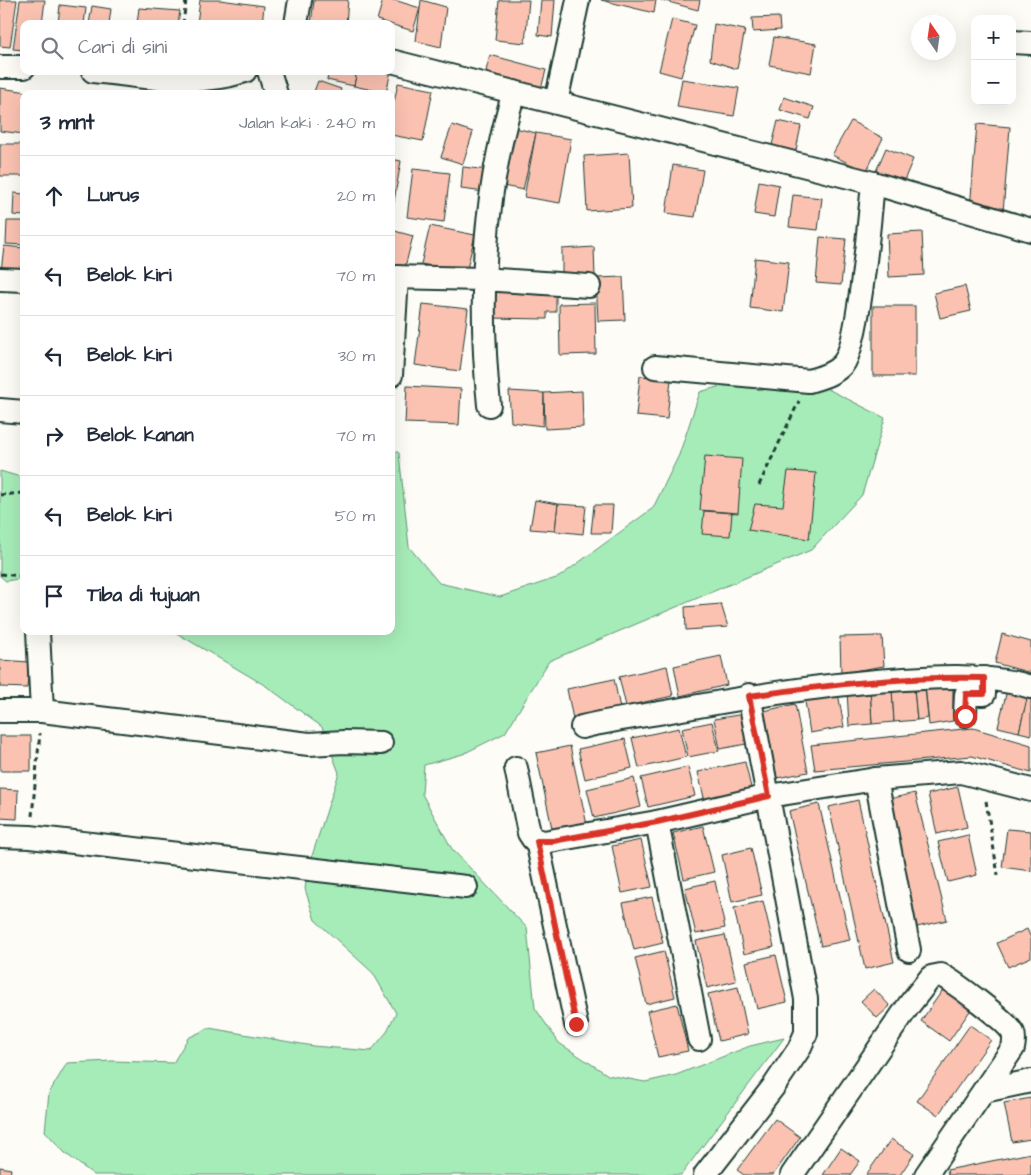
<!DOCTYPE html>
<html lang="id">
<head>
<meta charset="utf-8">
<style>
  :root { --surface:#fff; --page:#f2f2f3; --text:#1f2937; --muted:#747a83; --line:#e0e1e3 }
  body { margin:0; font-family:"Architects Daughter",sans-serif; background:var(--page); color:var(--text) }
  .controls { position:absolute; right:15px; top:15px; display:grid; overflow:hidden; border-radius:10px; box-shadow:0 5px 20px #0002 }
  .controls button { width:45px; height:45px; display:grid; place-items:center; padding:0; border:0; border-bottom:1px solid var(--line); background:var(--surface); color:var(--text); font:25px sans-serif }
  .compass { position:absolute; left:911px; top:15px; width:45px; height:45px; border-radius:50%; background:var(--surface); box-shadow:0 5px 20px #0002; rotate:347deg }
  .stop { position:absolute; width:15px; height:15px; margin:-11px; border:4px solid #d93025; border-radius:50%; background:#fff }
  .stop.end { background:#d93025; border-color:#fff; box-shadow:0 1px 5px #0008 }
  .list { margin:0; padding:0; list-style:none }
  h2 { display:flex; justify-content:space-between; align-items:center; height:65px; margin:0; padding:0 20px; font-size:21px }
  h2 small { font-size:16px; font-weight:400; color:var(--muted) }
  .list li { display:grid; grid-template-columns:32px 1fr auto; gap:15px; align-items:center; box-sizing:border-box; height:80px; padding:0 20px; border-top:1px solid var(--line) }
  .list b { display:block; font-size:19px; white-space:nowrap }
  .list em { font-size:16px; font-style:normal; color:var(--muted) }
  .icon { flex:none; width:28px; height:28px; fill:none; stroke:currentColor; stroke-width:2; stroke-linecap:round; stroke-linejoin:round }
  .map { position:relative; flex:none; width:1031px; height:1175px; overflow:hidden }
  .search { position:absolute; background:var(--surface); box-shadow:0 5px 20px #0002; left:20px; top:20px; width:375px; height:55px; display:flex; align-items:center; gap:12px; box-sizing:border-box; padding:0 18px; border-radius:10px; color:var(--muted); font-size:19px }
  .panel { position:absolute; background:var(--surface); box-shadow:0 5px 20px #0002; left:20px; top:90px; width:375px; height:545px; border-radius:10px }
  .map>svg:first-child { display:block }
</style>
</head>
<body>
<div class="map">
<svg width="1031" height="1175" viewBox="0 0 1031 1175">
  <rect width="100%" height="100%" fill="#fdfcf7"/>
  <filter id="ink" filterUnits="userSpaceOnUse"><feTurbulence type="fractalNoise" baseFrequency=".02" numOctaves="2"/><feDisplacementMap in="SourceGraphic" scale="10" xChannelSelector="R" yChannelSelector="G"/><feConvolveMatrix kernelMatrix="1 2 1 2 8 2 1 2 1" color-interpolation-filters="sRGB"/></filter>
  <g filter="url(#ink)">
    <g fill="#a6ecb8" stroke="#629476">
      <polygon points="752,377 820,385 885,418 862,495 811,550 549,661 505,733 463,754 424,765 422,794 452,849 527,928 535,1008 559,1043 608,1075 645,1082 676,1075 750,1046 784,1038 681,1175 94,1175 65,1153 45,1131 49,1093 67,1063 113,1061 173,1063 188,1038 209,1028 313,1046 371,1051 386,1033 396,1013 373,973 315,920 305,889 308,868 339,773 322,727 266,686 173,631 391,631 391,449 399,453 409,547 439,583 500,597 559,577 653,508 679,455 700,392"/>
      <polygon points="0,471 24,478 24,578 6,581 0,576"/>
    </g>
    <g fill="#fbc2b1" stroke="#1f3d34">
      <polygon points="0,0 17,0 10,47 0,46"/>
      <polygon points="20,0 45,0 42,24 24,24 24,50 13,49"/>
      <polygon points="200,0 220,0 264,6 262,24 197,24"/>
      <polygon points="314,0 348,0 346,24 311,24"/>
      <polygon points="383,0 394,0 420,8 413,31 377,20"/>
      <polygon points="421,0 446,7 441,47 416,41"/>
      <polygon points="499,0 529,0 525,43 495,40"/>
      <polygon points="541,0 555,0 552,37 538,35"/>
      <polygon points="601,0 656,0 654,13"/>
      <polygon points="661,0 700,0 698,10"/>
      <polygon points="60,5 86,8 84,24 58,24"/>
      <polygon points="92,6 111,9 109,24 89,24"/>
      <polygon points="139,8 180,11 178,24 137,24"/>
      <polygon points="779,17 780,30 753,32 752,18"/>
      <polygon points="672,19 695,25 681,77 659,71"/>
      <polygon points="714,24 745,30 737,69 710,60"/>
      <polygon points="774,37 816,44 811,73 769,65"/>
      <polygon points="490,55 546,70 541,89 485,75"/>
      <polygon points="329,71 357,71 354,86 327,80"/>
      <polygon points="357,71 391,71 386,93 354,86"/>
      <polygon points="682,79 739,88 734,116 677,107"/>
      <polygon points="318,81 341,89 339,94 313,94"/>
      <polygon points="398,83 433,90 423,141 391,135 391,117"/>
      <polygon points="0,88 42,94 24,94 24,134 0,131"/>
      <polygon points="784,97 814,107 810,119 780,110"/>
      <polygon points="778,121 801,126 795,155 771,149"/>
      <polygon points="851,121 883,138 866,172 832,155"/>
      <polygon points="977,124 1010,127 1003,212 970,209"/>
      <polygon points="452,125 473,132 463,164 441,157"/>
      <polygon points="511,127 536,133 523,190 498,185"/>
      <polygon points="536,133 571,139 560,203 524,197"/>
      <rect x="0" y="144" width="24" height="32"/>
      <polygon points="886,148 913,159 903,183 876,171"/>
      <polygon points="629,153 632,208 587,211 584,156"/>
      <polygon points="391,159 401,161 393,207 391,206"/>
      <polygon points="673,165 703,170 695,217 666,213"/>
      <polygon points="463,167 488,170 485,192 461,189"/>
      <polygon points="413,169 450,173 444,222 407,217"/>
      <polygon points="759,181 779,185 774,217 754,214"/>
      <polygon points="14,193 24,194 24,216 13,215"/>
      <polygon points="793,195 822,198 818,230 789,227"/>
      <polygon points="7,221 24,221 24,245 6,244"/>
      <polygon points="430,226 475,235 466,273 421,264"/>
      <polygon points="391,230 413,236 403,275 391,272"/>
      <polygon points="922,232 924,275 889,277 887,234"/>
      <polygon points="820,237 846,239 841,285 816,283"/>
      <polygon points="4,246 24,248 24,274 1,271"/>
      <polygon points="594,247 595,278 562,279 562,249"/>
      <polygon points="755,258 789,262 783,312 750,308"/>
      <polygon points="623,277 625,320 598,321 596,278"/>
      <polygon points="965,286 971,311 940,318 934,293"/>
      <polygon points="490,288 556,289 556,312 547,312 547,319 489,318"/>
      <polygon points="595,303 596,354 560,355 559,304"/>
      <polygon points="423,304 468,309 460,371 415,365"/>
      <rect x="873" y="306" width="42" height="70"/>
      <polygon points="640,376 671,379 667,419 636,416"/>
      <polygon points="407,386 461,389 459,425 405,423"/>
      <polygon points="509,391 544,393 543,426 511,422"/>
      <polygon points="582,391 583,427 545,429 544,393"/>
      <polygon points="705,456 742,459 738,513 700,510"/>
      <polygon points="788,471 816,473 809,539 748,530 755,504 783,506"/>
      <polygon points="535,500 558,504 555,531 530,529"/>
      <polygon points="558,504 586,506 583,534 555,531"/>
      <polygon points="594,505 613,505 611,533 591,533"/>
      <polygon points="704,511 732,513 730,536 702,534"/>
      <polygon points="721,604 728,627 686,630 685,607"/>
      <polygon points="1002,634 1031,642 1031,673 995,663"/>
      <polygon points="882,636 884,666 841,673 840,637"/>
      <polygon points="721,656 727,685 680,696 674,666"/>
      <polygon points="0,660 29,662 27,688 0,687"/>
      <polygon points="667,666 673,696 626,706 619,677"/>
      <polygon points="614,679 620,708 573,719 567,689"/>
      <polygon points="953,683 953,721 929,725 925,685"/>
      <polygon points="892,688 894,722 872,724 870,689"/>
      <polygon points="892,688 914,688 917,720 894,722"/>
      <polygon points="914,688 925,688 928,718 917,720"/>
      <polygon points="870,689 872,724 849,726 847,690"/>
      <polygon points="1007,690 1028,695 1019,732 998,727"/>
      <polygon points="838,693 844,727 810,733 804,695"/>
      <polygon points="1028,695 1031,696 1031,735 1019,732"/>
      <polygon points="795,704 808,772 777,778 764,711"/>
      <polygon points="744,714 751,743 720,749 714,719"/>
      <polygon points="712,722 719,751 688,757 682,728"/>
      <polygon points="679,728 686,757 639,768 632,738"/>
      <polygon points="973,728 1031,745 1031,773 972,756 815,770 811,745"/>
      <rect x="0" y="736" width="31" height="35"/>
      <polygon points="625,739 632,768 585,779 578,749"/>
      <polygon points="570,746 587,825 553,833 536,753"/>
      <polygon points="745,762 752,792 705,802 698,772"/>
      <polygon points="688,767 695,796 648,807 641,778"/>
      <polygon points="634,778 641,807 594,818 587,789"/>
      <polygon points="958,787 967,827 937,834 928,794"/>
      <polygon points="0,789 18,790 17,819 0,818"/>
      <polygon points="915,793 947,920 917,927 885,800"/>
      <polygon points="858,800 894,962 865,969 829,807"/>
      <polygon points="819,804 850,940 821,946 789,811"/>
      <polygon points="703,826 714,872 684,879 673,833"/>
      <polygon points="1007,829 1031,831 1031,871 1002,867"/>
      <polygon points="968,835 977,875 948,882 938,842"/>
      <polygon points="641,840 652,887 622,893 612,846"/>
      <polygon points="751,848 762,895 732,902 722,855"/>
      <polygon points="715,881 725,928 696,934 685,888"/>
      <polygon points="652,897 663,943 634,950 623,903"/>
      <polygon points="763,901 774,947 744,954 734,908"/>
      <polygon points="1027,929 1031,938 1031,957 1008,967 997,943"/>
      <polygon points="725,935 736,981 707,988 696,941"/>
      <polygon points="664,951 675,997 646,1004 635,958"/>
      <polygon points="776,955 787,1002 757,1009 746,962"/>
      <polygon points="738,987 748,1034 719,1041 708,994"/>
      <polygon points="944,988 972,1008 949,1041 921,1021"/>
      <polygon points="874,989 890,1006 877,1018 861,1001"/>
      <polygon points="677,1004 688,1051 658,1057 647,1011"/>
      <polygon points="970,1025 991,1040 938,1115 917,1101"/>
      <polygon points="1031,1098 1031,1139 1012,1142 1004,1103"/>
      <polygon points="775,1119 800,1137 773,1175 744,1175 737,1170"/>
      <polygon points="891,1139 914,1154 900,1175 866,1175"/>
      <polygon points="841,1148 860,1161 850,1175 823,1175"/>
      <polygon points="1031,1153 1031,1175 948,1175 947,1170"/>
      <polygon points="0,1167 11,1169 10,1175 0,1175"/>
    </g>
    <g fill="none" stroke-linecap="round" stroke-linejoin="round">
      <g stroke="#1f3d34" stroke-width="26">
        <g id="street">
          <polyline points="296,24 300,0"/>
          <polyline points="1012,42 1031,43"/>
          <path d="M 391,61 L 873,183 C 870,214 859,345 843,364 C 834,374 822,377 809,381 L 655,367"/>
          <polyline points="0,67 24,67"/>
          <path d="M 93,71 C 147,76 191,88 245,71"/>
          <polyline points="269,71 276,94"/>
          <polyline points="556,102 578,0"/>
          <polyline points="873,183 1031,230"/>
          <polyline points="391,277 483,279 589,286"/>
          <polyline points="0,279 24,280"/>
          <polyline points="391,375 397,277"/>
          <path d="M 489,405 C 478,299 483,194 514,92"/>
          <polyline points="0,410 24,412"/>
          <polyline points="38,631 42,711"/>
          <polyline points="0,711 42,711 309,744 344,742 381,743"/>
          <polyline points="965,715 966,694 984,694 984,678"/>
          <path d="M 582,727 C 611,720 641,716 671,711 C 740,698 807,687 877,681 C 928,677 982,672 1031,687"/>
          <polyline points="516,768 529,833 533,839 544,842 657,822 769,796 876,779 961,772 1031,790"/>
          <polyline points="876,779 909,950"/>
          <polyline points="657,822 699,1039"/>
          <polyline points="0,836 30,837 466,887"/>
          <polyline points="537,841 576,1024"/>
          <polyline points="984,1091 1031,1081"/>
          <polyline points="705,1175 774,1086 799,1049 806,1033 806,999 749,695"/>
          <path d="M 792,1175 L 909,1005 L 931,977 L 941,975 C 954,982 1007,1021 1013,1033 C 1015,1038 1014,1042 1013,1048 L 926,1175"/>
        </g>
      </g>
      <g stroke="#1f3d34" stroke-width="3" stroke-dasharray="5 4" stroke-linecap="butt">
        <polyline points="183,24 186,0"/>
        <polyline points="759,485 799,401"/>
        <polyline points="0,495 24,493"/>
        <polyline points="0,574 24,576"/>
        <polyline points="986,801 998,875"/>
        <polyline points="32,816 40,733"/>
      </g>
      <use href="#street" stroke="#fdfcf7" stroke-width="22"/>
    </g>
  </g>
  <g fill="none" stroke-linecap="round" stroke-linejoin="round" filter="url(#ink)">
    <path stroke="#d93025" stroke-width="6" d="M 576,1024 L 537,841 L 553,841 L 657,822 L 769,796 L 749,696 C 827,685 905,676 984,678 L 984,694 L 966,694 L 965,716"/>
  </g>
</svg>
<div class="controls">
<button>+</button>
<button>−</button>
</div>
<svg class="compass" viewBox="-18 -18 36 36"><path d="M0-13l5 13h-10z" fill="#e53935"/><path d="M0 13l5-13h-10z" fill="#747a83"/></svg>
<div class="stop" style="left:965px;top:716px"></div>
<div class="stop end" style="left:576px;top:1024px"></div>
<div class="search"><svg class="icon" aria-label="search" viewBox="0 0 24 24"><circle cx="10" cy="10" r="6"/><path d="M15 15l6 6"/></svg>Cari di sini</div>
<section class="panel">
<h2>3 mnt<small>Jalan kaki · 240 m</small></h2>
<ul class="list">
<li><svg class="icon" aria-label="ahead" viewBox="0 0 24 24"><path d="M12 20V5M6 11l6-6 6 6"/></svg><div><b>Lurus</b></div><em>20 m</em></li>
<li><svg class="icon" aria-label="left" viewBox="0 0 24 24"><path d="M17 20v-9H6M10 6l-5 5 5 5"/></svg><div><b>Belok kiri</b></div><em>70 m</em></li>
<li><svg class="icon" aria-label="left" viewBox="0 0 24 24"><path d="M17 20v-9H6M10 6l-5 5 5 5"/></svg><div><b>Belok kiri</b></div><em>30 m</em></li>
<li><svg class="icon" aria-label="right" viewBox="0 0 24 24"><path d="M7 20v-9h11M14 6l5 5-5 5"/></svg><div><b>Belok kanan</b></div><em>70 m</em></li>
<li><svg class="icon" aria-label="left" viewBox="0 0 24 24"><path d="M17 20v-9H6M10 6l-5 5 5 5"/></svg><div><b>Belok kiri</b></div><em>50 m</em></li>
<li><svg class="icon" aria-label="arrive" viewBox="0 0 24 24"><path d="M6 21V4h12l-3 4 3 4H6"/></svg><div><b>Tiba di tujuan</b></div></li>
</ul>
</section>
</div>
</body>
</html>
